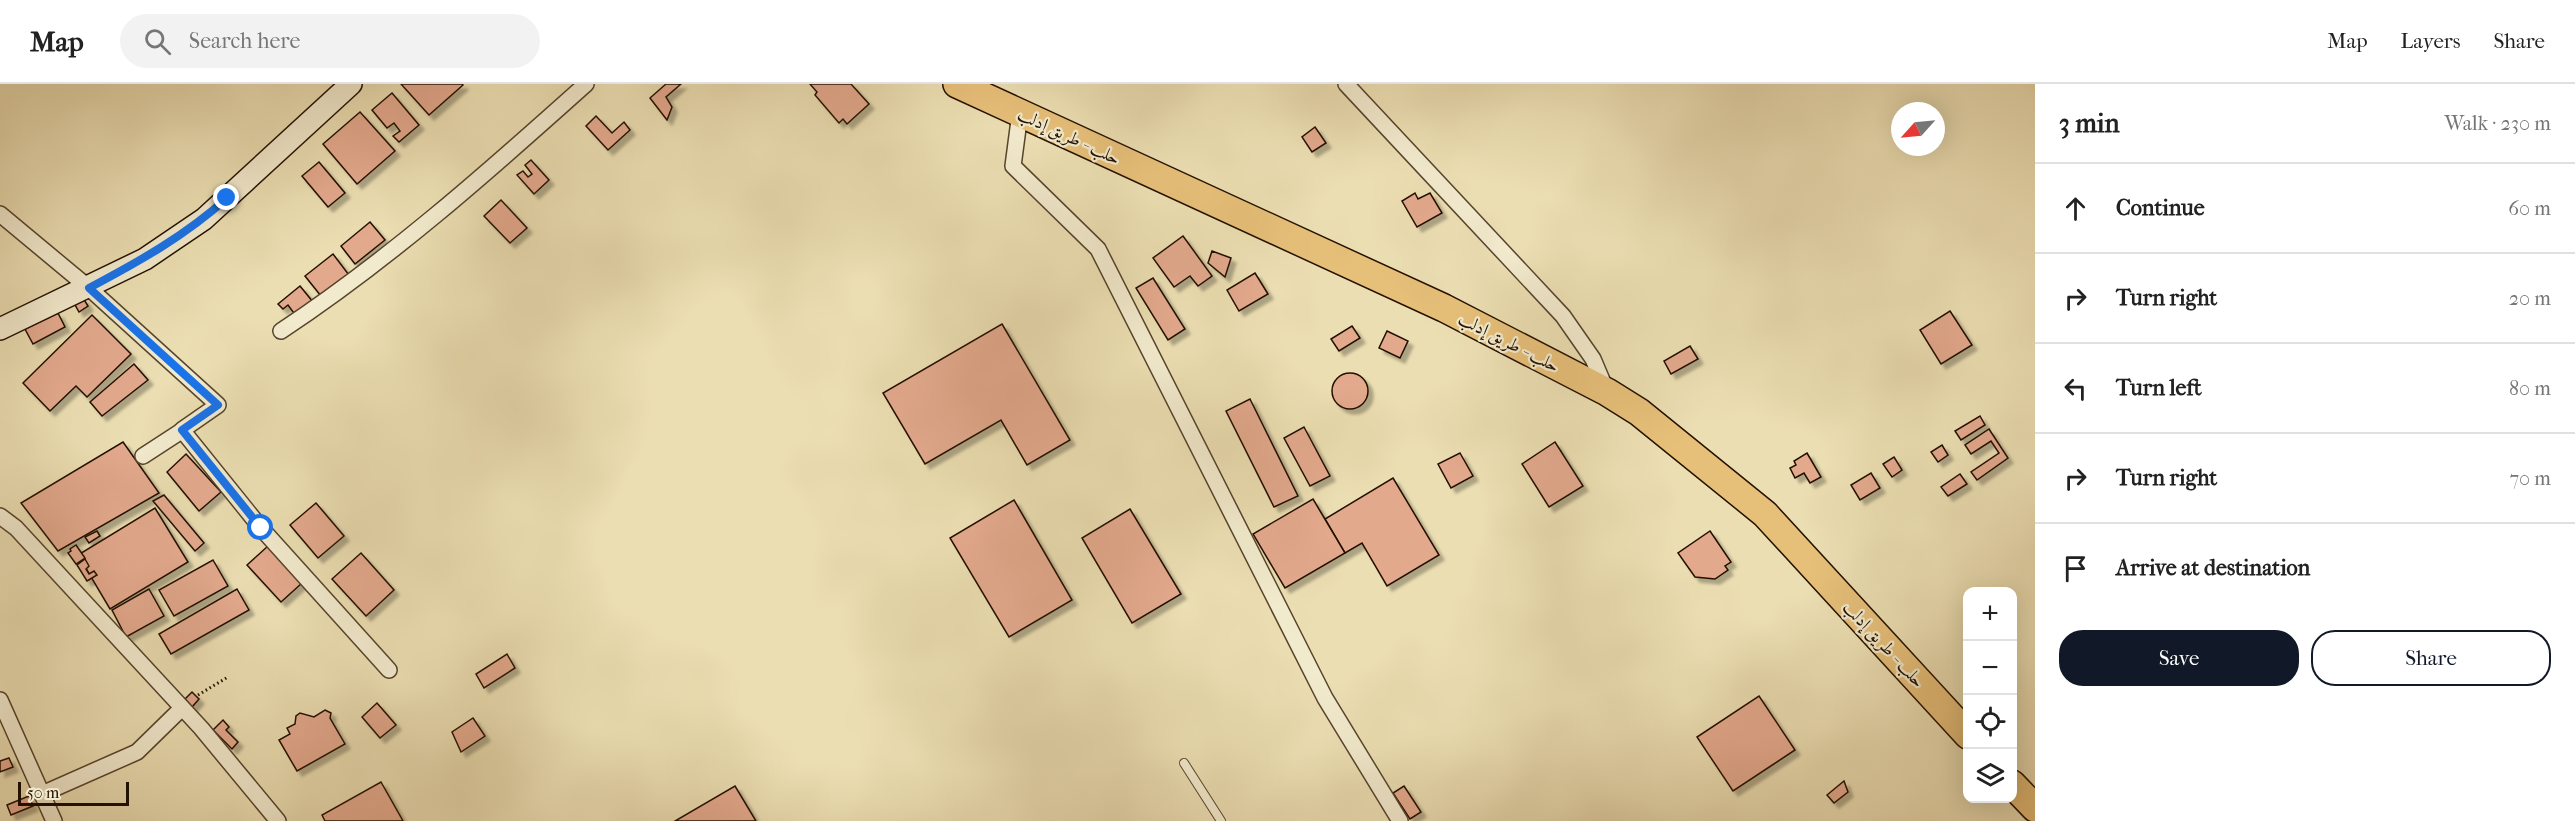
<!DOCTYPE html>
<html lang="en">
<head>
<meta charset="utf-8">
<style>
  :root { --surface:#fff; --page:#f2f2f2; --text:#222; --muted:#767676; --line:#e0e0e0; --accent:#111827 }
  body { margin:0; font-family:"IM FELL French Canon",Amiri,serif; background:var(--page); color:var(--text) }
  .controls { position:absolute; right:18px; bottom:18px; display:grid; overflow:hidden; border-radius:12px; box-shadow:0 6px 24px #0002 }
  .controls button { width:54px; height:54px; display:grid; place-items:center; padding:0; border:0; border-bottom:2px solid var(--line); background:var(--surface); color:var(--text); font:30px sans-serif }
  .compass { position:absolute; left:1891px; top:18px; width:54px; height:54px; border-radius:50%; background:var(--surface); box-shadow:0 6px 24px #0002; rotate:243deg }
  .scale { position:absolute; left:18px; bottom:15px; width:111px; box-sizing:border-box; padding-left:6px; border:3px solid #241100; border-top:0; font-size:16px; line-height:21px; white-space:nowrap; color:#241100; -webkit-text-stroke:4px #f2eacd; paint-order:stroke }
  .stop { position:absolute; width:18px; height:18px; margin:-14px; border:4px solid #1a73e8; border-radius:50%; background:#fff }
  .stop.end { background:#1a73e8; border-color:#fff; box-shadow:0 2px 6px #0008 }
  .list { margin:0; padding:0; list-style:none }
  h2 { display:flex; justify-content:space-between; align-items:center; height:78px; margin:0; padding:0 24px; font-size:26px }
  h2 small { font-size:20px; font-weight:400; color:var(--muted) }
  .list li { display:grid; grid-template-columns:39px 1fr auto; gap:18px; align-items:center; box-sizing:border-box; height:90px; padding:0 24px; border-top:2px solid var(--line) }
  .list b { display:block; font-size:22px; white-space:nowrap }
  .list em { font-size:20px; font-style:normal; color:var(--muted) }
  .actions { display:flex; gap:12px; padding:18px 24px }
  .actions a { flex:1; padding:14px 0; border:2px solid var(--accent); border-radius:24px; text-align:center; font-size:21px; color:var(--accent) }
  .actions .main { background:var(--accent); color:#fff }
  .icon { flex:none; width:33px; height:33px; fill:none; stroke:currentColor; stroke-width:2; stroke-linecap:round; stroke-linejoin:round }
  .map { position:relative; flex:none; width:2035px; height:737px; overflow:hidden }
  header { display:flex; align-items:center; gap:36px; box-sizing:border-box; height:84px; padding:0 30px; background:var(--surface); border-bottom:2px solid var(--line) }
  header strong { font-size:28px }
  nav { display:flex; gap:33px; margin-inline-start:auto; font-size:21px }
  .search { width:420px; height:54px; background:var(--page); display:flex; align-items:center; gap:15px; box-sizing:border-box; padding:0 21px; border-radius:33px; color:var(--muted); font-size:22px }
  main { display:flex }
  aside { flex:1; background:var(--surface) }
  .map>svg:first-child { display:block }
</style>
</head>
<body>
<header>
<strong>Map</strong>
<div class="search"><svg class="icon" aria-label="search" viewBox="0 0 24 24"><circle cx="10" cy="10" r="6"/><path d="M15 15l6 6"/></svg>Search here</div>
<nav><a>Map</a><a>Layers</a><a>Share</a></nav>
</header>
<main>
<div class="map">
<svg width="2035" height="737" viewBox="0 0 2035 737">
  <defs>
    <filter id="shadow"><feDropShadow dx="5" dy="5" stdDeviation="1.5" flood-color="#0004"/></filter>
  </defs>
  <rect width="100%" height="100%" fill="#ebdeb2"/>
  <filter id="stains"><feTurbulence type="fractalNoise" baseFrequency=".00333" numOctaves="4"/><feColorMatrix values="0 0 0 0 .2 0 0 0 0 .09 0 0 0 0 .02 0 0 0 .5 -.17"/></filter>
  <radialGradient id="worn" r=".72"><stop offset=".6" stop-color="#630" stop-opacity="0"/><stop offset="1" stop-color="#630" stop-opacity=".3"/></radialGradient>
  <g fill="#e3a98d" stroke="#241100" stroke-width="1.5" filter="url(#shadow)">
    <polygon points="401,0 462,0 463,1 429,31"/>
    <polygon points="666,0 681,0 666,13 672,23 667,36 650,14"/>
    <polygon points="810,0 851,0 869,20 847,40 843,35 839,39 815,11 817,8"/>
    <polygon points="392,9 419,41 399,58 393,52 400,47 394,39 387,44 372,26"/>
    <polygon points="360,28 395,67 357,100 323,60"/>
    <polygon points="596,32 612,49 624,38 630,46 608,66 586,42"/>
    <polygon points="1315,43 1326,59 1312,68 1302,53"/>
    <polygon points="531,76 549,96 534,110 517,91 523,87 528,93 532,90 525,81"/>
    <polygon points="319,78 345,109 328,123 302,92"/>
    <polygon points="1415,109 1418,115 1430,109 1442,129 1417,143 1402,117"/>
    <polygon points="501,116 527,144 510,159 484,132"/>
    <polygon points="370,138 385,156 355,180 341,162"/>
    <polygon points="1183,152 1212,192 1198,202 1190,192 1174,203 1153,174"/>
    <polygon points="1212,167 1231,174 1225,193 1208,179"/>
    <polygon points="333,170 349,191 321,212 305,192"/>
    <polygon points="1255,189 1268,210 1239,227 1227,206"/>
    <polygon points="1153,194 1185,245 1168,256 1136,204"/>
    <polygon points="300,202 313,218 296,232 288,221 283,225 278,220"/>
    <polygon points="83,214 88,222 79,228 74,219"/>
    <polygon points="1950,227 1972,261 1941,280 1920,246"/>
    <polygon points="58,229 65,243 33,260 25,245"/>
    <polygon points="92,231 131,270 87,313 76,302 50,327 23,299"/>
    <polygon points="1002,240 1070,356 1027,381 1001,336 925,380 883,309"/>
    <polygon points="1352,242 1360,254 1339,267 1331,255"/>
    <polygon points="1387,247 1408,257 1400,274 1379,264"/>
    <polygon points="1690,262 1698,275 1671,290 1664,277"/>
    <polygon points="134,280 148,296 102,332 90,318"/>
    <circle cx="1350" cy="307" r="18"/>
    <polygon points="1250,315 1298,412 1274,423 1226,327"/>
    <polygon points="1980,332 1985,341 1961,356 1955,347"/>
    <polygon points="1304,343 1330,392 1310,402 1284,354"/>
    <polygon points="1989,345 2008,374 1977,396 1971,388 1999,369 1991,357 1971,370 1965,361"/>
    <polygon points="123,358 159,409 58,467 21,419"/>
    <polygon points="1555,358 1583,402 1549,423 1522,380"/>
    <polygon points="1942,361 1948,371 1938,378 1931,368"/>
    <polygon points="1460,369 1473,392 1451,404 1438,380"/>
    <polygon points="1807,369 1821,393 1810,399 1804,389 1795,394 1790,384 1796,381 1794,377"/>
    <polygon points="186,370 221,408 199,427 167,388"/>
    <polygon points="1894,373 1902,386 1892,393 1883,380"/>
    <polygon points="1871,389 1880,404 1860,416 1851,401"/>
    <polygon points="1960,390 1967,400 1948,412 1941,403"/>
    <polygon points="1393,394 1439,471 1387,502 1362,459 1345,469 1325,435"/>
    <polygon points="164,411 204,459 195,467 153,417"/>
    <polygon points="1313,415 1345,469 1285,504 1253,450"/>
    <polygon points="1014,416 1072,516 1009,553 950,454"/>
    <polygon points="316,419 344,452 318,474 290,441"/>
    <polygon points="155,424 188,478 110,525 78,471"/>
    <polygon points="1130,425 1181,510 1132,539 1082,454"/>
    <polygon points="97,447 100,452 89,459 85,453"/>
    <polygon points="1710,447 1731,478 1725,482 1728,486 1715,495 1695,493 1678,469"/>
    <polygon points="76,461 85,474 76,480 68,469 71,467 70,465"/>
    <polygon points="268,462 302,499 281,518 247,481"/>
    <polygon points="361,469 394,506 366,532 332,495"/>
    <polygon points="85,475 89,482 86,485 89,490 94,487 97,491 87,497 77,481"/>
    <polygon points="213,476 228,502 174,532 159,506"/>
    <polygon points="149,505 164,532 126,553 112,526"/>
    <polygon points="237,505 249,526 171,570 159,550"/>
    <polygon points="507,570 515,584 484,604 476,590"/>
    <polygon points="192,608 199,615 192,623 185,615"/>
    <polygon points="1759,612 1795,666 1733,707 1697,653"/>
    <polygon points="377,619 396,641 380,654 362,633"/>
    <polygon points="325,626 331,629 330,634 345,660 297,687 279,656 290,650 287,644 295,640 296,632 300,629 314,633"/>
    <polygon points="473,634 485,652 461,668 452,648"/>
    <polygon points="223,636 229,643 226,646 238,658 232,665 213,646"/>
    <polygon points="9,674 13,683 0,688 0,677"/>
    <polygon points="1844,697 1848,708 1834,719 1827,711"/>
    <polygon points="381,698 403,737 325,737 322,731"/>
    <polygon points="735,702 756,737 675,737"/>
    <polygon points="1404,702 1421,728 1410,735 1393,709"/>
    <polygon points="29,712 33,722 11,731 7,721"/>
  </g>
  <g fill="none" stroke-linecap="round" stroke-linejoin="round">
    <g stroke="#56442c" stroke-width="10">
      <polyline id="lane" points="1184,679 1221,737"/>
    </g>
    <g stroke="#56442c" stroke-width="18">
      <g id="street">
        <polyline points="1346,0 1563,232 1593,275 1607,308"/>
        <polyline points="1020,29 1013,82 1098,165 1325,614 1400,737"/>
        <polyline points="0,130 89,204 218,321 182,346 261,444 389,586"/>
        <path d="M 281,247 C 390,175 489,87 586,0"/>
        <polyline points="143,372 186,344"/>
        <polyline points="0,432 16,444 201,644 278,737"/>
        <polyline points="0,616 54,737"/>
        <polyline points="42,710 137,668 182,624"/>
      </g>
    </g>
    <g stroke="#241100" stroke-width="24">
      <polyline id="secondary" points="0,245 145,175 204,135 351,0"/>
    </g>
    <g stroke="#241100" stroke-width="30">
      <g id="highway">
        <polyline points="957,0 1444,224 1607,308 1639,328 1765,430 1968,651"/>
        <polyline points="2012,700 2035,724"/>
      </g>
    </g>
    <polyline stroke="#241100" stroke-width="3" stroke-dasharray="1.5 3" stroke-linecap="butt" points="198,611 228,593"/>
    <use href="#lane" stroke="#f2eacd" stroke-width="8"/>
    <use href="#street" stroke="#f2eacd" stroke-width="15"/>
    <use href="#secondary" stroke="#f2eacd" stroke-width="21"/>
    <use href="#highway" stroke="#e6bf79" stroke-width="27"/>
  </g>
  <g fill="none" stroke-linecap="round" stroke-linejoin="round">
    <path stroke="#1a73e8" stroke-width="8" d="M 227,114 C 185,152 138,178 89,204 L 218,321 L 182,346 L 261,444"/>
  </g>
  <g text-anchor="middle" stroke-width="4.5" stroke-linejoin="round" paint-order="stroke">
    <g font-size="18" fill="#241100" stroke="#f2eacd">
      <text transform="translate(1069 52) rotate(25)" y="6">حلب - طريق إدلب</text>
      <text transform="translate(1509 258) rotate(27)" y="6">حلب - طريق إدلب</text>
      <text transform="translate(1884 560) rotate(47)" y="6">حلب - طريق إدلب</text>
    </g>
  </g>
  <rect width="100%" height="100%" filter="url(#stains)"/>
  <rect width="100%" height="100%" fill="url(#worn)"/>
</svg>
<div class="controls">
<button>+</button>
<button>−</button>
<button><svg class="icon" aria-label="locate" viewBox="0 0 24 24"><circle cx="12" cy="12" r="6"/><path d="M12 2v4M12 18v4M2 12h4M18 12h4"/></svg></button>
<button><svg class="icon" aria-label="layers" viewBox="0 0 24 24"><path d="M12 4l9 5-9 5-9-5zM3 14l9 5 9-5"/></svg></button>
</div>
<svg class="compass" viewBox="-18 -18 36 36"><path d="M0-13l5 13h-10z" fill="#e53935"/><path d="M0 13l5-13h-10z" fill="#767676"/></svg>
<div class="scale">50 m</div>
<div class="stop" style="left:261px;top:444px"></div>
<div class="stop end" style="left:227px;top:114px"></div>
</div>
<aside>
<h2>3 min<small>Walk · 230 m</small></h2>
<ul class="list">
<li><svg class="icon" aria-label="ahead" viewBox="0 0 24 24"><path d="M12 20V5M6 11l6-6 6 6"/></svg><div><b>Continue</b></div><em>60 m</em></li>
<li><svg class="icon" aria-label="right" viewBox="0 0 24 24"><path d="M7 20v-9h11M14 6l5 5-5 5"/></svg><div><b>Turn right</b></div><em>20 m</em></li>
<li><svg class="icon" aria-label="left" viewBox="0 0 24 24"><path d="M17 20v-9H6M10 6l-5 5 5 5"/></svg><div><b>Turn left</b></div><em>80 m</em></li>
<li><svg class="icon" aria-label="right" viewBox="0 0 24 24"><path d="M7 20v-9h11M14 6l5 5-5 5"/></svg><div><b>Turn right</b></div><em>70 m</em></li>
<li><svg class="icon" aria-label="arrive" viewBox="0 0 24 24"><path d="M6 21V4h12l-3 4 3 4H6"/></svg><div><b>Arrive at destination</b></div></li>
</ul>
<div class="actions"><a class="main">Save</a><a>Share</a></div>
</aside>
</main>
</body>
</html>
